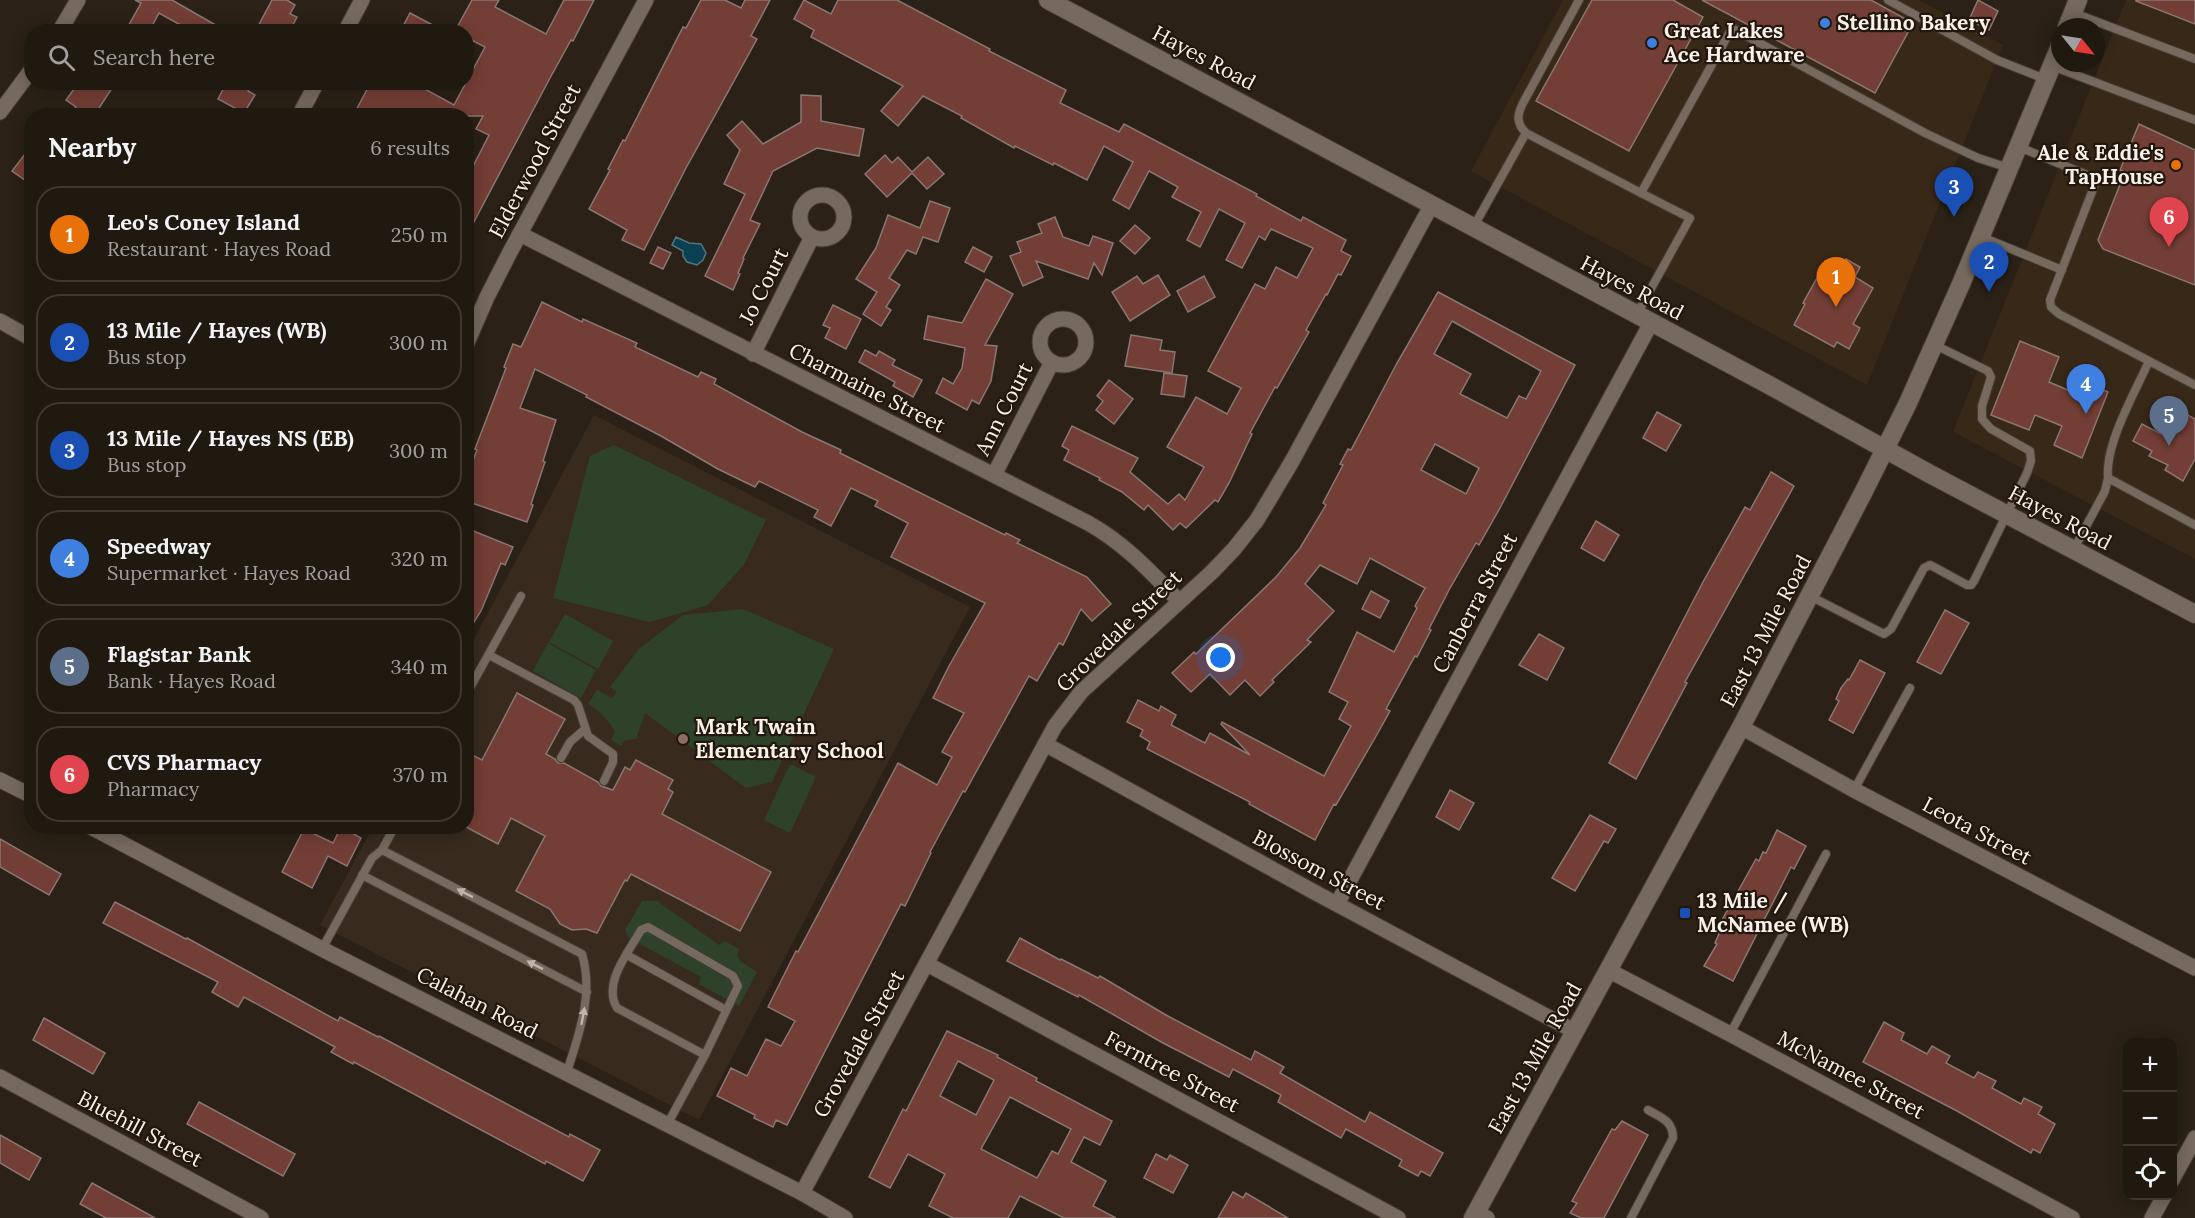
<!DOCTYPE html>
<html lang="en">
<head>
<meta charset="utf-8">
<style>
  :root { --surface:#201910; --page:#2d261e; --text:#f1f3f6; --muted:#a2a09f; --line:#3d3830; --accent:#f59c93 }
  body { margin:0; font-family:Lora,serif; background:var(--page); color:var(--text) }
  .controls { position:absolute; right:18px; bottom:18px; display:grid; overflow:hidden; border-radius:12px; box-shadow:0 3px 15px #0003 }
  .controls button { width:54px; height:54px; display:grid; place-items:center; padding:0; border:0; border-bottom:2px solid var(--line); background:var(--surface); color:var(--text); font:30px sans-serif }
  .compass { position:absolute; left:2051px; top:18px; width:54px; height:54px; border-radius:50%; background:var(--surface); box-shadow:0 3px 15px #0003; rotate:120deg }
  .you { position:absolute; left:1221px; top:658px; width:21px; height:21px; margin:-15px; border:4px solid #fff; border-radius:50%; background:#1a73e8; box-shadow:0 0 0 9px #1a73e833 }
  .badge { display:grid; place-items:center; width:39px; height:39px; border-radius:50%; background:var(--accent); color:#fff; font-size:20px; font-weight:700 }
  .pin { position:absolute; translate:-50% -50px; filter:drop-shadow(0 2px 3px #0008) }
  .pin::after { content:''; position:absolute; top:32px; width:21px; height:18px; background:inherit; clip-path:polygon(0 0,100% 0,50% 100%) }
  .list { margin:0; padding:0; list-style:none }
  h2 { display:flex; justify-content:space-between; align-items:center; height:78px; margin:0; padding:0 24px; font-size:26px }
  h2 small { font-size:20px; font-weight:400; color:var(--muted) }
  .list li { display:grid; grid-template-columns:39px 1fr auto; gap:18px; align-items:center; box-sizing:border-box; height:96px; margin:0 12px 12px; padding:0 12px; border:2px solid var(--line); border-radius:24px }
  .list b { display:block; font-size:22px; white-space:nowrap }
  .list p { margin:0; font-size:20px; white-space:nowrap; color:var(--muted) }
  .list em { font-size:20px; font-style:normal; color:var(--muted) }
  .icon { flex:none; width:33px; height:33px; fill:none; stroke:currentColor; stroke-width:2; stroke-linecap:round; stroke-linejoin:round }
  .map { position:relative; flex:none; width:2195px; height:1218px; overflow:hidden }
  .search { position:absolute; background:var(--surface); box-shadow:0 3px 15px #0003; left:24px; top:24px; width:450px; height:66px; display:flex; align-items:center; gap:15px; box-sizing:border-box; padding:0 21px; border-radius:24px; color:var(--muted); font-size:22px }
  .panel { position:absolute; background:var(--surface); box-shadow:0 3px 15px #0003; left:24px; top:108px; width:450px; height:726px; border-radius:24px }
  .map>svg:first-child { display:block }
</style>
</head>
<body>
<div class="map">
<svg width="2195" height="1218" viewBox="0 0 2195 1218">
  <rect width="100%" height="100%" fill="#2b2116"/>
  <g fill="#382818">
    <polygon points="1563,0 1919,0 2003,45 1867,385 1471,171"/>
    <polygon points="2126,0 2195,0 2195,559 1953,432"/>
  </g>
  <polygon fill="#382b1e" points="594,415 970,607 699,1120 320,925 373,827 466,826 467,652"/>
  <g fill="#2e422a">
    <polygon points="614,445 766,520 745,563 708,605 650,622 553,598 590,456"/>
    <path d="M 743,609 L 834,649 L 772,782 L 746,788 L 645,713 L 636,739 L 625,740 L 621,746 L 611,740 L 615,731 C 606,718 602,713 588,704 L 597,690 L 612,698 L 617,692 L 610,687 L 639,649 L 683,615 Z"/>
    <polygon points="565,614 613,641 598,669 549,642"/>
    <polygon points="548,643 596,670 581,698 533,671"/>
    <polygon points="790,764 816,777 790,833 764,820"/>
    <polygon points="642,901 657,901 719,945 725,941 739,949 737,955 740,961 757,972 739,1006 699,984 701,977 629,938 625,930"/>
  </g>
  <polygon fill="#0b4052" stroke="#527580" stroke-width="1.5" points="676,237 689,243 701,244 706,253 703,260 697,265 687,262 683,256 683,251 672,245"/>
  <g fill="#733e35" stroke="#8a7672" stroke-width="1.5" fill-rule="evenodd">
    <polygon points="135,0 172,0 228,32 193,32 159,13 149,32 125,32 141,3"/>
    <polygon points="272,0 287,0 295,5 290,14 297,17 289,32 255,32"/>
    <polygon points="472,0 499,0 495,7 546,34 564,0 594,0 573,41 571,40 550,78 466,237 466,180 489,135 476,129 483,116 353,116 371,82 412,82 454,105 485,47 466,37 466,32 455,31"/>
    <polygon points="701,0 725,0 741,8 745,0 770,0 751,36 757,39 686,168 644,250 622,240 627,230 589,209 610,170 608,169 623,140 625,141 683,27 686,28"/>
    <polygon points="804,0 831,14 838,0 897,0 990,49 989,51 1066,90 1060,103 1119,132 1124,124 1257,194 1256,196 1301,221 1303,217 1346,240 1341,251 1351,256 1341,275 1338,274 1327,295 1326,294 1306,330 1309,332 1277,388 1275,387 1250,433 1252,434 1229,483 1218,502 1215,500 1186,528 1180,523 1173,530 1148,505 1144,510 1122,492 1099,480 1100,478 1064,460 1069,450 1062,446 1072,426 1138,458 1130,472 1168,504 1179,494 1185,500 1204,467 1167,447 1196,397 1227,414 1241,388 1208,371 1255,284 1265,289 1276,267 1297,278 1313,248 1271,229 1265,240 1259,236 1242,268 1226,260 1245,223 1219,209 1200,247 1187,240 1201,212 1172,197 1178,187 1149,171 1129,209 1113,200 1133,162 1104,146 1087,180 1054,163 1053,165 1015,146 1014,148 961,118 962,116 923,96 898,126 881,111 903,86 811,37 814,30 794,19"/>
    <polygon points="1592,0 1673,0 1703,17 1629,151 1536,101"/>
    <polygon points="1702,0 1871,0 1913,23 1875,93"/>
    <polygon points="1978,0 1998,11 1989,30 1969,20"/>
    <polygon points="2136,0 2195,0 2195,24 2136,1"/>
    <polygon points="410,13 446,32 400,32"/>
    <polygon points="79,82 116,82 94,116 69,116 76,107 66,100"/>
    <polygon points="227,82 253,82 248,91 255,95 244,113 218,99"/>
    <polygon points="801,95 821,96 821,121 864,129 859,156 817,148 773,171 750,220 760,224 743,258 744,259 738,273 740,274 733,290 705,276 745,194 724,184 740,150 727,135 742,121 763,144 801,122"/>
    <polygon points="2139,124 2195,150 2195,285 2103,249 2098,240 2125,172 2120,170"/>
    <polygon points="32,145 32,185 12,171"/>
    <polygon points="885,155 892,163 898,157 912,172 928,157 944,174 927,189 912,173 887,197 865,174"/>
    <polygon points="930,201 950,208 938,242 923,237 916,254 907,250 889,278 900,285 886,307 891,310 881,326 863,314 877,292 856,279 876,248 888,215 920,228"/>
    <polygon points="1055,217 1063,237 1089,246 1093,236 1113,243 1102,275 1094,263 1088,279 1036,261 1043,277 1023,286 1010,256 1021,252 1017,242 1042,233 1038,224"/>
    <polygon points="1135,225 1150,238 1135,254 1120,241"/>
    <polygon points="658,247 671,253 663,269 650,263"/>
    <polygon points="973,247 992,257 984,272 965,262"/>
    <polygon points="1846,259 1860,267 1855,277 1873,288 1853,324 1860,328 1849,349 1837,342 1834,347 1794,325 1805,304 1803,303 1826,262 1840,270"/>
    <polygon points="1158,275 1170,295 1130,321 1112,292 1137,276 1143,284"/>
    <polygon points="1204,276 1215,297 1188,312 1177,291"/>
    <polygon points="986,279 1013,294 985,345 997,346 991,381 979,404 972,400 967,410 936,393 943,378 953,384 962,368 965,348 924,339 928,316 962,323"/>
    <path d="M 1438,292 L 1575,365 L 1500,508 L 1479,545 L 1476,543 L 1449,590 L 1429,629 L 1431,630 L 1417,657 L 1415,656 L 1386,709 L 1390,711 L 1375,738 L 1336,805 L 1334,804 L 1315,840 L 1249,804 L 1250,802 L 1147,749 L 1150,742 L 1140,736 L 1143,730 L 1127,722 L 1138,700 L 1159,711 L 1161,706 L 1176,715 L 1171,725 L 1205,743 L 1210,733 L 1250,755 L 1221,724 L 1222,722 L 1324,776 L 1351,726 L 1339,719 L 1348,702 L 1329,692 L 1357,632 L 1394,652 L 1417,608 L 1415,606 L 1425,588 L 1370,558 L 1357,584 L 1320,565 L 1305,584 L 1334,611 L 1307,640 L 1311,642 L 1272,680 L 1274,682 L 1260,696 L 1245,680 L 1230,695 L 1210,674 L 1191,692 L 1172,673 L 1194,652 L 1196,654 L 1276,577 L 1300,548 L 1326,505 L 1323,503 L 1343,465 L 1340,464 L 1348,449 L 1351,450 L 1397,363 ZM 1452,321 L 1541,371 L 1526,399 L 1519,396 L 1507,418 L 1460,394 L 1471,374 L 1434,354 ZM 1435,444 L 1479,468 L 1466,494 L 1421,470 Z"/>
    <polygon points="542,302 582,322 583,319 637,343 635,347 698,377 701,372 716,379 714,384 802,432 841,450 840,453 1005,535 1006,533 1020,540 1017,543 1087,577 1111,604 1092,621 1081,609 1063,645 1059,643 1037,681 1029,676 965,792 963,791 930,852 931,853 905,906 901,904 787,1125 776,1120 773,1127 754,1118 755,1115 717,1096 731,1068 747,1076 766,1039 781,1046 795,1021 768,1007 796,951 798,952 898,763 937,785 952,757 942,752 964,713 933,698 949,666 985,603 891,557 908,523 875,506 878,501 851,488 831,526 814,517 818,510 759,481 755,487 718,469 661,436 586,397 587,395 535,369 520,408 556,420 543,461 545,462 531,504 533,505 527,522 466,501 466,478 477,450 475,449 506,368 504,367 513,344 521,347"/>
    <polygon points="833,305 861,319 846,349 825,338 830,328 823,325"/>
    <polygon points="1131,335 1162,340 1160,350 1175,352 1172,373 1125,366"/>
    <polygon points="2020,341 2059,357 2049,382 2075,393 2080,380 2108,392 2082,458 2054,445 2062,426 2035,415 2029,430 1991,415"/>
    <polygon points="865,350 876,356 879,351 895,360 892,365 922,380 913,397 893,386 895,382 859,362"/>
    <polygon points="1164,373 1187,376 1184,397 1161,394"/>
    <polygon points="1109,380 1133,399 1114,424 1096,410 1103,401 1097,396"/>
    <polygon points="2175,408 2195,419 2195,459 2183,481 2165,470 2168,465 2149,456 2152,451 2133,441 2142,424 2161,434"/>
    <polygon points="1657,412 1681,425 1666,451 1643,438"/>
    <polygon points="1771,472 1794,486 1685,682 1687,683 1636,779 1609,763 1703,582 1745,507 1750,510"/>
    <polygon points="1596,521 1619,535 1604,561 1581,548"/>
    <polygon points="466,528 513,547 505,565 501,563 481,611 466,635"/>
    <polygon points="1371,591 1389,601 1380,618 1362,609"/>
    <polygon points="1945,610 1969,623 1941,674 1917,662"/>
    <polygon points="1539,634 1564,648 1547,680 1519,665"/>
    <polygon points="1860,660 1885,673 1853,733 1829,720 1839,701 1836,699 1841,688 1848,679 1849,680"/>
    <polygon points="517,693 565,719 546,754 555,759 558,763 564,763 598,782 601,786 613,790 625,767 630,770 636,760 673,780 668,789 673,792 662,814 771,872 740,931 631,874 627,881 625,880 597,933 586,929 572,930 560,924 550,909 516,891 545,836 511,818 498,844 466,827 466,752 482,760"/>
    <polygon points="1450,790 1474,803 1459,830 1436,817"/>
    <polygon points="1590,815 1616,829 1608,843 1604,841 1575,891 1552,878"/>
    <polygon points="341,827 361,838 347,866 328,856 312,888 282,872 304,829 333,843"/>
    <polygon points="1777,830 1806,846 1794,869 1791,867 1733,981 1704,966 1717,944 1715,943 1719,934 1717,932 1723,918 1756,859 1759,861 1763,852 1766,853"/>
    <polygon points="0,839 61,874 49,895 0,867"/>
    <polygon points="115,902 186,939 187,938 338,1021 340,1017 378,1037 379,1036 569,1137 570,1134 600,1150 583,1181 546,1161 545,1164 354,1062 353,1064 331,1052 335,1047 244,997 238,1007 212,992 218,982 103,923"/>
    <polygon points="1020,938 1060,960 1061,959 1098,978 1100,976 1166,1015 1251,1060 1255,1051 1284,1067 1280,1073 1365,1122 1370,1112 1443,1153 1430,1176 1421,1171 1418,1176 1399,1166 1402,1160 1346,1129 1341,1138 1278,1102 1281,1095 1233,1069 1229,1077 1163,1043 1079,995 1078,997 1007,961"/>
    <polygon points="44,1018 105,1053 93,1074 33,1040"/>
    <polygon points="1884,1022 1904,1033 1901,1040 1927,1054 1932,1046 1950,1056 1946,1063 1974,1078 1978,1072 1996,1081 1992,1088 2021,1104 2024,1098 2042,1107 2038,1114 2055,1124 2040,1153 2033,1149 2031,1153 1957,1111 1863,1062"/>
    <path d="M 947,1031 L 998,1055 L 997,1057 L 1037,1078 L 1036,1081 L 1112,1121 L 1100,1145 L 1084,1137 L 1071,1162 L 1106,1181 L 1093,1206 L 1116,1218 L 1064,1218 L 1020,1196 L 1008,1218 L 953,1218 L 929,1206 L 945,1174 L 908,1154 L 890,1188 L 869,1177 L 903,1109 L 906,1111 ZM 958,1061 L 994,1080 L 976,1115 L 940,1096 ZM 1010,1097 L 1071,1129 L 1058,1154 L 1052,1151 L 1037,1178 L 981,1149 Z"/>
    <polygon points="199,1102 295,1154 283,1176 187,1124"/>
    <polygon points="1622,1121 1648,1135 1604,1218 1581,1218 1570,1213 1577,1203 1572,1201 1612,1129 1615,1130"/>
    <polygon points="0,1135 41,1158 29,1180 0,1163"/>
    <polygon points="1156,1154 1167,1160 1170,1155 1188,1165 1173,1193 1144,1178"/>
    <polygon points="92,1183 155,1218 106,1218 80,1204"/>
    <polygon points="1233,1192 1243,1198 1246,1193 1288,1218 1218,1218"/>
  </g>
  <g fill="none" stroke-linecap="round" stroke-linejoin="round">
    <g stroke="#463d36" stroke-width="10">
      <g id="service">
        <path d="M 1579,0 L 1523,103 C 1517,115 1516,123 1526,133 L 1641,193"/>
        <polyline points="1888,0 1997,60 2045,79"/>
        <polyline points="2074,13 2195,59"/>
        <polyline points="2052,66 2195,120"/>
        <polyline points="2019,147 2097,179 2050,300 2051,307 2059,314 2195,385"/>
        <polyline points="1474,226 1526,133"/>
        <polyline points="1982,237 2062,270"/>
        <polyline points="1637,314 1690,218 1641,193 1732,28 1925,133 1978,158 2009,168"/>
        <path d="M 2108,478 C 2105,443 2135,393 2149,361"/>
        <polyline points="2074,549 2105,491 2108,478 2195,525"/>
        <polyline points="1810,596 1884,634 1891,629 1924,568 1930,565 1934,567 1967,585 1971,585 1974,581 2027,473 2031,461 2030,451 1991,429 1982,419 1982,406 1991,377 1988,371 1935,345"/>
        <polyline points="489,655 574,700 578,705 588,736 613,754 613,762 604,781"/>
        <polyline points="466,695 521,596"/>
        <polyline points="561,758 570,742 585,729"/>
        <polyline points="1854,790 1910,688"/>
        <polyline points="382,850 395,826"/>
        <polyline points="362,875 587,992"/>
        <path d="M 322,949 L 372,858 L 382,850 L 582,954 C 594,994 579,1034 567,1072"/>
        <polyline points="627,955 726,1010"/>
        <polyline points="1730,1034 1826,854"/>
        <path d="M 667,1125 L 705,1055 L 738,986 L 733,976 L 648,927 L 641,930 C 629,952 602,983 617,1008 L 705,1055"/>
        <path d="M 1631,1218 L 1673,1138 C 1673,1121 1662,1118 1648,1110"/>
      </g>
    </g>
    <g stroke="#463d36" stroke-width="17">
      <g id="minor">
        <polyline points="59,32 78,0"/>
        <polyline points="345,32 362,0"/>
        <polyline points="0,112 32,69"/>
        <polyline points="299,116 317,82"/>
        <circle cx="822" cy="217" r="22"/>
        <path d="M 520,234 L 1088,523 C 1124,543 1151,572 1179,601"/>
        <circle cx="1063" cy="342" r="23"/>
        <polyline points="0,321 32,339"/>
        <polyline points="466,345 487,297 509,254 646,0"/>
        <polyline points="753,354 812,237"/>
        <polyline points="994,475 1052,362"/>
        <polyline points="1741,727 1854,790 2195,968"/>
        <polyline points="1045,744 1316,893 1574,1031"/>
        <polyline points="0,780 32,796"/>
        <polyline points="89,826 322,949 802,1193 845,1218"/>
        <polyline points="1337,904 1651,323"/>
        <polyline points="927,964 1398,1218"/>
        <polyline points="1608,970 1730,1034 2072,1218"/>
        <polyline points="0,1077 261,1218"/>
        <polyline points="2172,1180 2195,1138"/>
        <polyline points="802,1193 1055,726 1081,692 1212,572 1234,549 1257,520 1291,463 1431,206"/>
        <polyline points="1476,1212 1487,1218"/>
        <polyline points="2152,1218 2164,1196"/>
      </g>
    </g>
    <g stroke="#463d36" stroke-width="20">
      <polyline id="tertiary" points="1048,0 1769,385 1930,474 2195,614"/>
    </g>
    <g stroke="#463d36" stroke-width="20">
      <g id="secondary">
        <polyline points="2067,27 2078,0"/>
        <polyline points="1473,1218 1741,727 1863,493 1907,405 1961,284 2060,46"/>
      </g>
    </g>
    <use href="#service" stroke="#76695d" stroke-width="8"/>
    <use href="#minor" stroke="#76695d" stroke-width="15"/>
    <use href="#tertiary" stroke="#76695d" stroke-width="18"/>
    <use href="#secondary" stroke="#76695d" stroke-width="18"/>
  </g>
  <defs><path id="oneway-solid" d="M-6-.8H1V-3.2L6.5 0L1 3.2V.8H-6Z" transform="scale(1.5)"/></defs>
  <g fill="#beb4ab">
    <use href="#oneway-solid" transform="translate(465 893) rotate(-153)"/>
    <use href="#oneway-solid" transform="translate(535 965) rotate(-153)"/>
    <use href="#oneway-solid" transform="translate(583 1016) rotate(-80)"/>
  </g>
  <g fill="#3f7fe0" stroke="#22170d" stroke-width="2">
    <circle cx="1825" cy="23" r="6"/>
    <circle cx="1652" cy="43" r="6"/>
  </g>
  <circle fill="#e8710a" stroke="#22170d" stroke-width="2" cx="2176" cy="165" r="6"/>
  <circle fill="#8d6e63" stroke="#22170d" stroke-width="2" cx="683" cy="739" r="6"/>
  <rect fill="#1a4fb4" stroke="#22170d" stroke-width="2" x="1679" y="907" width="12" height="12" rx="3"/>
  <g text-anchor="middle" stroke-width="4.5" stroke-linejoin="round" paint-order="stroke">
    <g font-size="21" font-weight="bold" fill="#f9f1ea" stroke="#22170d" text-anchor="start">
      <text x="1837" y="30">Stellino Bakery</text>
      <text x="1664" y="38">Great Lakes<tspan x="1664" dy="24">Ace Hardware</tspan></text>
      <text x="2164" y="160" text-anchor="end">Ale &amp; Eddie's<tspan x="2164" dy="24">TapHouse</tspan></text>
      <text x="695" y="734">Mark Twain<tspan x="695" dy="24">Elementary School</tspan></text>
      <text x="1697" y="908">13 Mile /<tspan x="1697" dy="24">McNamee (WB)</tspan></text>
    </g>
    <g font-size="21" fill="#f9f1ea" stroke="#22170d">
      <text transform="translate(1204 58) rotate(28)" y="7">Hayes Road</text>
      <text transform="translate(535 161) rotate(-62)" y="7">Elderwood Street</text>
      <text transform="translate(764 286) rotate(-63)" y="7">Jo Court</text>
      <text transform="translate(1632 288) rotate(28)" y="7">Hayes Road</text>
      <text transform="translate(867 388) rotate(27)" y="7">Charmaine Street</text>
      <text transform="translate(1004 409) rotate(-63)" y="7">Ann Court</text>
      <text transform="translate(2060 518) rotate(28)" y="7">Hayes Road</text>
      <text transform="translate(1475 603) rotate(-62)" y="7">Canberra Street</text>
      <text transform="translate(1119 631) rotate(-44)" y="7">Grovedale Street</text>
      <text transform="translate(1766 631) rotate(-62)" y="7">East 13 Mile Road</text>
      <text transform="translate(1977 831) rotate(28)" y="7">Leota Street</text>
      <text transform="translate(1319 870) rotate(28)" y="7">Blossom Street</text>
      <text transform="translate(477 1003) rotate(27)" y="7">Calahan Road</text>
      <text transform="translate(859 1044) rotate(-61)" y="7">Grovedale Street</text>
      <text transform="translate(1535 1058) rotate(-61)" y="7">East 13 Mile Road</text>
      <text transform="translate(1172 1072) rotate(28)" y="7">Ferntree Street</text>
      <text transform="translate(1851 1075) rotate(28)" y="7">McNamee Street</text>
      <text transform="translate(140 1129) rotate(28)" y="7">Bluehill Street</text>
    </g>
  </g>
</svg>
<div class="controls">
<button>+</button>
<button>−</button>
<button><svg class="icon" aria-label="locate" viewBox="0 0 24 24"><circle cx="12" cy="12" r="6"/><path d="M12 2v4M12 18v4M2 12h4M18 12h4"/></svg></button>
</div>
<svg class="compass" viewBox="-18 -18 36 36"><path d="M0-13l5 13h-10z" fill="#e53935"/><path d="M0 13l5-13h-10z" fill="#a2a09f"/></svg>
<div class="you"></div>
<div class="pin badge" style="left:1836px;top:307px;background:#e8710a">1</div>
<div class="pin badge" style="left:1989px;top:292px;background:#1a4fb4">2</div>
<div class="pin badge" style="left:1954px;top:217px;background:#1a4fb4">3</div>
<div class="pin badge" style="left:2086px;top:414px;background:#3f7fe0">4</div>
<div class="pin badge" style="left:2169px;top:446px;background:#5c6f8a">5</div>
<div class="pin badge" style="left:2169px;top:247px;background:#e0444e">6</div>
<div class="search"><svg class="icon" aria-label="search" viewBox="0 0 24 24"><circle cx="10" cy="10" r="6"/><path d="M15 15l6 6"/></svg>Search here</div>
<section class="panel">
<h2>Nearby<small>6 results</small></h2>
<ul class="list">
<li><span class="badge" style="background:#e8710a">1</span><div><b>Leo's Coney Island</b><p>Restaurant · Hayes Road</p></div><em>250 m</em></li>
<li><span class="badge" style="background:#1a4fb4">2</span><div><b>13 Mile / Hayes (WB)</b><p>Bus stop</p></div><em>300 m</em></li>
<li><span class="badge" style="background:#1a4fb4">3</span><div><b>13 Mile / Hayes NS (EB)</b><p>Bus stop</p></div><em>300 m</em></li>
<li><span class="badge" style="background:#3f7fe0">4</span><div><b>Speedway</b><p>Supermarket · Hayes Road</p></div><em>320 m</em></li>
<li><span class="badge" style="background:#5c6f8a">5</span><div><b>Flagstar Bank</b><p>Bank · Hayes Road</p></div><em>340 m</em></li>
<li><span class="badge" style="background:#e0444e">6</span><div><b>CVS Pharmacy</b><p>Pharmacy</p></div><em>370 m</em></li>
</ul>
</section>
</div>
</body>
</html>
